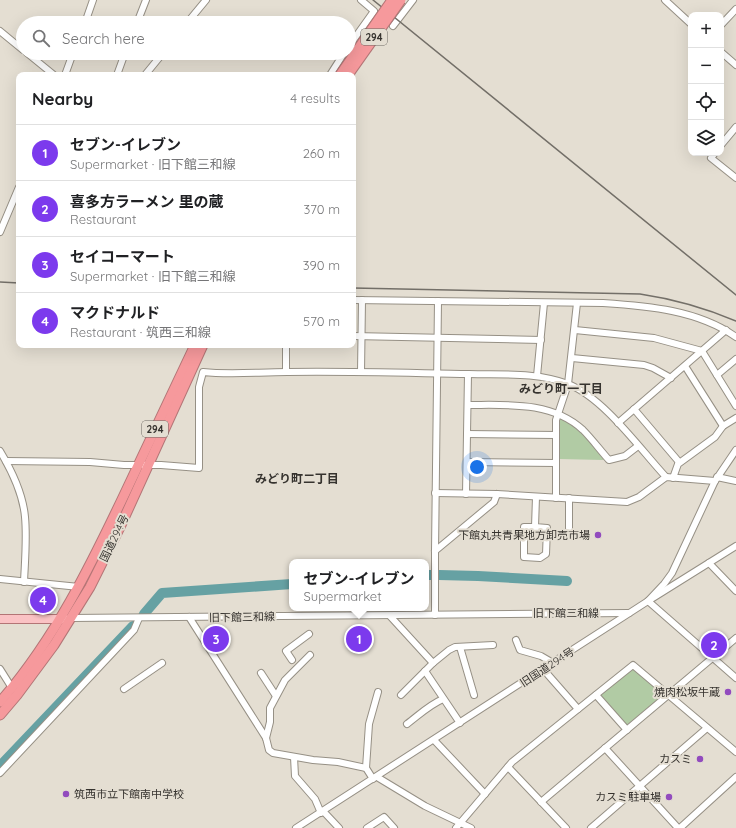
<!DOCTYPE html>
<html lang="en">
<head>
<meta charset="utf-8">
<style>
  :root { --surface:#fff; --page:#f6f6f6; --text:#202124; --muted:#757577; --line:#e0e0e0; --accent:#7c3aed }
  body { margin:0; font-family:Quicksand,"Noto Sans JP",sans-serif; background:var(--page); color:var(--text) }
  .controls { position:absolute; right:12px; top:12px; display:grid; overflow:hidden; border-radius:8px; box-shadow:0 4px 16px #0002 }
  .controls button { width:36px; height:36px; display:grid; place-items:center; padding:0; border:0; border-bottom:1px solid var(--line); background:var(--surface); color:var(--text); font:20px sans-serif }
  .you { position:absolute; left:477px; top:467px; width:14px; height:14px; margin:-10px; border:3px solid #fff; border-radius:50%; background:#1a73e8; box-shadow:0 0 0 6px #1a73e833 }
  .badge { display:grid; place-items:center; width:26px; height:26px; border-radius:50%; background:var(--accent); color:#fff; font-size:13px; font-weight:700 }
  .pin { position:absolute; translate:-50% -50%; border:2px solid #fff; box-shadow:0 1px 4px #0006 }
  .popup { position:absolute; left:289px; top:559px; width:140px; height:52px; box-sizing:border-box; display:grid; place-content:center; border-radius:8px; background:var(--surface); filter:drop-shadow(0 1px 3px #0005); font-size:13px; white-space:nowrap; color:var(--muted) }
  .popup b { font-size:15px; color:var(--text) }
  .popup::after { content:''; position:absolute; left:50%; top:100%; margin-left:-8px; border:8px solid transparent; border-top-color:var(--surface) }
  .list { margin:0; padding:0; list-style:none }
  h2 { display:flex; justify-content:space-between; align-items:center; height:52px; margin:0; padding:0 16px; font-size:17px }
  h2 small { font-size:13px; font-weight:400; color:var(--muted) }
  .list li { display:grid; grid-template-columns:26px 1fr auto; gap:12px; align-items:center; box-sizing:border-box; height:56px; padding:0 16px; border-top:1px solid var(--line) }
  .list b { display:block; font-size:15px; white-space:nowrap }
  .list p { margin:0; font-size:13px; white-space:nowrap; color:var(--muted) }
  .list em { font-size:13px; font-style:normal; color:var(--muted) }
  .icon { flex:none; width:22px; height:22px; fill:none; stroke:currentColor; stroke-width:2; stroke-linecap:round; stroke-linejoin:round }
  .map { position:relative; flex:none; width:736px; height:828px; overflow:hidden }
  .search { position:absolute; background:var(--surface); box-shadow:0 4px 16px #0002; left:16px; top:16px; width:340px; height:44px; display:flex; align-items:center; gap:10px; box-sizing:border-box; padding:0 14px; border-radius:22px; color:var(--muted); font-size:15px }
  .panel { position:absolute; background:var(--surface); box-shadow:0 4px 16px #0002; left:16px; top:72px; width:340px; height:276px; border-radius:8px }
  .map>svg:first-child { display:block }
</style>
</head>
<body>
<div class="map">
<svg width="736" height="828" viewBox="0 0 736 828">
  <rect width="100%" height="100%" fill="#e4ded2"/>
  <g fill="#b1cba4">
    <polygon points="562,418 578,429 604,458 603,460 559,459 559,420"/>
    <polygon points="632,670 635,670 662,692 662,696 627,725 623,724 600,695"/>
  </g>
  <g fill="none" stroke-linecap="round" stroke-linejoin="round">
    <g stroke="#66a1a3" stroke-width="10">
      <polyline points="426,575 431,575"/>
      <polyline points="439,575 478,576 567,581"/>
      <polyline points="144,614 162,593 292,584"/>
      <polyline points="0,766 133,626"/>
    </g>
    <g stroke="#969085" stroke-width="8">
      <g id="minor">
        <polyline points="665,0 691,24"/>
        <polyline points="85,23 93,0"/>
        <polyline points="137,23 146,0"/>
        <polyline points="187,23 206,0"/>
        <polyline points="721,25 736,9"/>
        <polyline points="393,26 413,0"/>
        <polyline points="0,31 23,50"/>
        <polyline points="349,46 374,11 361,0"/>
        <polyline points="721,52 736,65"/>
        <polyline points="27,53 54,75"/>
        <polyline points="65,75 73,53"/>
        <polyline points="117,75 125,53"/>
        <polyline points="145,75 163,53"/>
        <polyline points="330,75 344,53"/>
        <polyline points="721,145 736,127"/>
        <polyline points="715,153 711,158 736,178"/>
        <polyline points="0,232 19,187"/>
        <path d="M 353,300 L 603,303 C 648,306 698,310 736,337"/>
        <polyline points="575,330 654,338 702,351 736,406"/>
        <polyline points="353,336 541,340"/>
        <polyline points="286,345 286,372"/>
        <polyline points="572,358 644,365 653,368 671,378"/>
        <polyline points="685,366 723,426"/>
        <polyline points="361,372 362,300"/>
        <polyline points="717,375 736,359"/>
        <polyline points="537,376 544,303"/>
        <path d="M 468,405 C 507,405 552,401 583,430 C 592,439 600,450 609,460 L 625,456 L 638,446"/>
        <polyline points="634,409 679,462"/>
        <polyline points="618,423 726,330"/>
        <polyline points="467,434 556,435"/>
        <path d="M 0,451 C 12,471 23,494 25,517 C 27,538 25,560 24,582"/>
        <path d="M 6,461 L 90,462 L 124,465 L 161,465 L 199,468 L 199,387 L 203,372 C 231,375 259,372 287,372 C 348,371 409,373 469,374 C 502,375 537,372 568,384 C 604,398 640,449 666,477"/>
        <polyline points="467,462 556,463 556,420 568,384 577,303"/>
        <polyline points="556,463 556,498"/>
        <polyline points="717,477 736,481"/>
        <polyline points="673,478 678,464 715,437 723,426 736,418"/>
        <polyline points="435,493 497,494 627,502 639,497 666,477 715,481"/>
        <polyline points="466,494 468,374"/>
        <polyline points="535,527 524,527 524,557 540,558 546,554 547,528 535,527 536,497"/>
        <polyline points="569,528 569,498"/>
        <polyline points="736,546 648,601 736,678"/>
        <polyline points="435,551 494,502 497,494"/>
        <polyline points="709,563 736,591"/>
        <polyline points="0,579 79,587"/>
        <polyline points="435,615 435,551 438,301"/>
        <polyline points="390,616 433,663 401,695"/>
        <polyline points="189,617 266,738 269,750 273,753 313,760 338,762 366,768 373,779"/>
        <polyline points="71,618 629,613"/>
        <polyline points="516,640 520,650 541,656 553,663"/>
        <polyline points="460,647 474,695"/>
        <polyline points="292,660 286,651 309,634"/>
        <polyline points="433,663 449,650 455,647 493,645"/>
        <polyline points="0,669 12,688"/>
        <polyline points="543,669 578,709"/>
        <polyline points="425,671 460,723"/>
        <polyline points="261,673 276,696"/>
        <polyline points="124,689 162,663"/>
        <polyline points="596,695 627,730"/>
        <path d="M 407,724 C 419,715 429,705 443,699"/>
        <polyline points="266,738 270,722 270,708 285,680 310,655"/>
        <polyline points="434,740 485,794"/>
        <polyline points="605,748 678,828"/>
        <polyline points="294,757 295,776 315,799 321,813"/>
        <polyline points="508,767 566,828"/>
        <polyline points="366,768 369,724 378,692"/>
        <polyline points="0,773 134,630 139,618"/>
        <polyline points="377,777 425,806 471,828"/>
        <polyline points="541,802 736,638"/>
        <polyline points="323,811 339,828"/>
        <polyline points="296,828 648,601 664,584 672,573 715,481 736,450"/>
        <polyline points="367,828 384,817 394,828"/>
        <polyline points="456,828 512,762 633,665 736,752"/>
        <polyline points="591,828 707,728"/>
        <polyline points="680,828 736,777"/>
      </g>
    </g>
    <g stroke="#b37576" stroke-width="10">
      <polyline id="major" points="0,619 65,619"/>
    </g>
    <g stroke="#b37576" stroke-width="11">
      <g id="highway">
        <path d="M 0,702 C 55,639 91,565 126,491 C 149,442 172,394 195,345"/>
        <polyline points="0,715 17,695 54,645 90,587 121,525 203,345"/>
      </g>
    </g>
    <use href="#minor" stroke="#fff" stroke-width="6"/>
    <use href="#major" stroke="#fac2c4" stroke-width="8"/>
    <use href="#highway" stroke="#f6999c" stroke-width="9"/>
    <g stroke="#736f68" stroke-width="1.5">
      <polyline points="373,0 736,295"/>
      <polyline points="0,282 19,283"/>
      <path d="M 353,288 L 640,294 C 674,299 705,308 736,321"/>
    </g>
    <g stroke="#b37576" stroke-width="11" stroke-linecap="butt">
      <g id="highway-bridge">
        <polyline points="340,75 392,0"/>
        <polyline points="348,75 401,0"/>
      </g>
    </g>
    <use href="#highway-bridge" stroke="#f6999c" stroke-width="9"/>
  </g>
  <g fill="#924bbe" stroke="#e4ded2" stroke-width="1.5">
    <circle cx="598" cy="535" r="4"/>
    <circle cx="728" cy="692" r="4"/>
    <circle cx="700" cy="759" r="4"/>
    <circle cx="66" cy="794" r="4"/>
    <circle cx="669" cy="797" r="4"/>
  </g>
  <g text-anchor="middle" stroke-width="4" stroke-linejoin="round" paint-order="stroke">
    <g fill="#e4ded2" stroke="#6a6660" stroke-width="1">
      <rect x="361" y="29" width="26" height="16" rx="3"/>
      <rect x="142" y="421" width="26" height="16" rx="3"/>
    </g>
    <g font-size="10" font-weight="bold" fill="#36332f">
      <text x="374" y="41">294</text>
      <text x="155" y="433">294</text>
    </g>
    <g font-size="11" fill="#36332f" stroke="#e4ded2" text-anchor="end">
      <text x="590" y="539">下館丸共青果地方卸売市場</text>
      <text x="720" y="696">焼肉松坂牛蔵</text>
      <text x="692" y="763">カスミ</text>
      <text x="74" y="798" text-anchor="start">筑西市立下館南中学校</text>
      <text x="661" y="801">カスミ駐車場</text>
    </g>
    <g font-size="11" fill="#36332f" stroke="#e4ded2">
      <text transform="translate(114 538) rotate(-64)" y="4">国道294号</text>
      <text x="566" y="617">旧下館三和線</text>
      <text transform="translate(242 617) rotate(-1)" y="4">旧下館三和線</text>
      <text transform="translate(547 667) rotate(-33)" y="4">旧国道294号</text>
    </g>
    <g font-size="12" font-weight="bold" fill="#36332f" stroke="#e4ded2">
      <text x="561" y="393">みどり町一丁目</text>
      <text x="297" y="483">みどり町二丁目</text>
    </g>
  </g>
</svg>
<div class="controls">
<button>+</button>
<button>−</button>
<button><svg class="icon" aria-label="locate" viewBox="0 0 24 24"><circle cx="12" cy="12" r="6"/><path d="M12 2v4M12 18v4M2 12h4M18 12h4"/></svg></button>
<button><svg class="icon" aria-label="layers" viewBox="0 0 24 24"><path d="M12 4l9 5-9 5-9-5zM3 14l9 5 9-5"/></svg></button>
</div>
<div class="you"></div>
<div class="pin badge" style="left:359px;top:639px">1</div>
<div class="popup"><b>セブン-イレブン</b>Supermarket</div>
<div class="pin badge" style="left:714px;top:645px">2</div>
<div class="pin badge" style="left:216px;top:639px">3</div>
<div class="pin badge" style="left:43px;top:600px">4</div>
<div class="search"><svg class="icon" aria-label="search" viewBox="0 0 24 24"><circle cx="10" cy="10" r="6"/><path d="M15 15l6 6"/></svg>Search here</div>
<section class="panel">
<h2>Nearby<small>4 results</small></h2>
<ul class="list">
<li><span class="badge">1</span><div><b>セブン-イレブン</b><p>Supermarket · 旧下館三和線</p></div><em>260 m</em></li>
<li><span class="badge">2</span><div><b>喜多方ラーメン 里の蔵</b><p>Restaurant</p></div><em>370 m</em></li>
<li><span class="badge">3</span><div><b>セイコーマート</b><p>Supermarket · 旧下館三和線</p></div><em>390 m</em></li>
<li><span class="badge">4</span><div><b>マクドナルド</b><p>Restaurant · 筑西三和線</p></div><em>570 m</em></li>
</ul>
</section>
</div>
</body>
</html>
